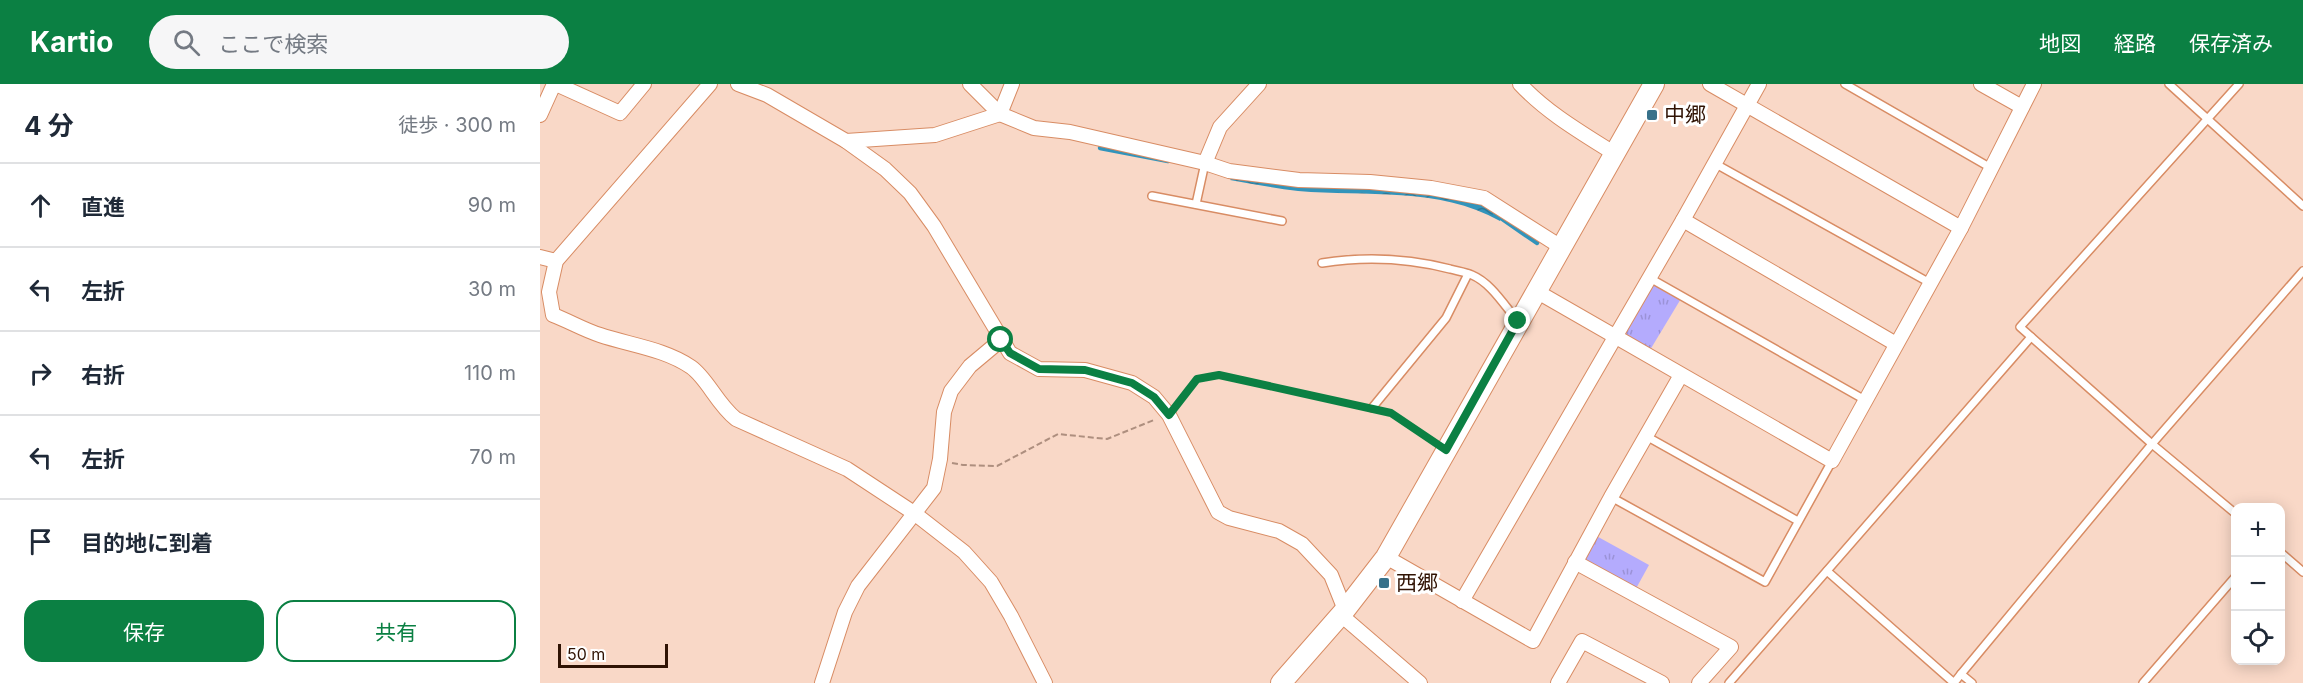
<!DOCTYPE html>
<html lang="ja">
<head>
<meta charset="utf-8">
<style>
  :root { --surface:#fff; --page:#f6f6f7; --text:#1f2937; --muted:#747a83; --line:#e0e1e3; --accent:#0b8043 }
  body { margin:0; font-family:Inter,"Noto Sans JP",sans-serif; background:var(--page); color:var(--text) }
  .controls { position:absolute; right:18px; bottom:18px; display:grid; overflow:hidden; border-radius:12px; box-shadow:0 3px 15px #0003 }
  .controls button { width:54px; height:54px; display:grid; place-items:center; padding:0; border:0; border-bottom:2px solid var(--line); background:var(--surface); color:var(--text); font:30px sans-serif }
  .scale { position:absolute; left:18px; bottom:15px; width:110px; box-sizing:border-box; padding-left:6px; border:3px solid #301304; border-top:0; font-size:16px; line-height:21px; white-space:nowrap; color:#301304; -webkit-text-stroke:4px #fff; paint-order:stroke }
  .stop { position:absolute; width:18px; height:18px; margin:-14px; border:4px solid #0b8043; border-radius:50%; background:#fff }
  .stop.end { background:#0b8043; border-color:#fff; box-shadow:0 2px 6px #0008 }
  .list { margin:0; padding:0; list-style:none }
  h2 { display:flex; justify-content:space-between; align-items:center; height:78px; margin:0; padding:0 24px; font-size:26px }
  h2 small { font-size:20px; font-weight:400; color:var(--muted) }
  .list li { display:grid; grid-template-columns:39px 1fr auto; gap:18px; align-items:center; box-sizing:border-box; height:84px; padding:0 24px; border-top:2px solid var(--line) }
  .list b { display:block; font-size:22px; white-space:nowrap }
  .list em { font-size:20px; font-style:normal; color:var(--muted) }
  .actions { display:flex; gap:12px; padding:18px 24px }
  .actions a { flex:1; padding:14px 0; border:2px solid var(--accent); border-radius:18px; text-align:center; font-size:21px; color:var(--accent) }
  .actions .main { background:var(--accent); color:#fff }
  .icon { flex:none; width:33px; height:33px; fill:none; stroke:currentColor; stroke-width:2; stroke-linecap:round; stroke-linejoin:round }
  .map { position:relative; flex:none; width:1763px; height:599px; overflow:hidden }
  header { display:flex; align-items:center; gap:36px; box-sizing:border-box; height:84px; padding:0 30px; background:var(--accent); color:#fff }
  header strong { font-size:28px }
  nav { display:flex; gap:33px; margin-inline-start:auto; font-size:21px }
  .search { width:420px; height:54px; background:var(--page); display:flex; align-items:center; gap:15px; box-sizing:border-box; padding:0 21px; border-radius:33px; color:var(--muted); font-size:22px }
  main { display:flex }
  aside { flex:1; background:var(--surface) }
  .map>svg:first-child { display:block }
</style>
</head>
<body>
<header>
<strong>Kartio</strong>
<div class="search"><svg class="icon" aria-label="search" viewBox="0 0 24 24"><circle cx="10" cy="10" r="6"/><path d="M15 15l6 6"/></svg>ここで検索</div>
<nav><a>地図</a><a>経路</a><a>保存済み</a></nav>
</header>
<main>
<aside>
<h2>4 分<small>徒歩 · 300 m</small></h2>
<ul class="list">
<li><svg class="icon" aria-label="ahead" viewBox="0 0 24 24"><path d="M12 20V5M6 11l6-6 6 6"/></svg><div><b>直進</b></div><em>90 m</em></li>
<li><svg class="icon" aria-label="left" viewBox="0 0 24 24"><path d="M17 20v-9H6M10 6l-5 5 5 5"/></svg><div><b>左折</b></div><em>30 m</em></li>
<li><svg class="icon" aria-label="right" viewBox="0 0 24 24"><path d="M7 20v-9h11M14 6l5 5-5 5"/></svg><div><b>右折</b></div><em>110 m</em></li>
<li><svg class="icon" aria-label="left" viewBox="0 0 24 24"><path d="M17 20v-9H6M10 6l-5 5 5 5"/></svg><div><b>左折</b></div><em>70 m</em></li>
<li><svg class="icon" aria-label="arrive" viewBox="0 0 24 24"><path d="M6 21V4h12l-3 4 3 4H6"/></svg><div><b>目的地に到着</b></div></li>
</ul>
<div class="actions"><a class="main">保存</a><a>共有</a></div>
</aside>
<div class="map">
<svg width="1763" height="599" viewBox="0 0 1763 599">
  <defs>
    <pattern id="grass-tufts" width="24" height="20" patternUnits="userSpaceOnUse" patternTransform="scale(1.5)"><rect width="24" height="20" fill="#b4abfd"/><path d="M3 7l-1-3M5 7V3M7 7l1-3M15 17l-1-3M17 17v-4M19 17l1-3" fill="none" stroke="#9b92d7"/></pattern>
    <pattern id="water-waves" width="16" height="10" patternUnits="userSpaceOnUse" patternTransform="scale(1.5)"><rect width="16" height="10" fill="#3294bb"/><path d="M0 5q4-4 8 0t8 0" fill="none" stroke="#2b7896"/></pattern>
  </defs>
  <rect width="100%" height="100%" fill="#f9d8c7"/>
  <g fill="url(#grass-tufts)">
    <polygon points="1108,193 1142,213 1107,271 1074,252"/>
    <polygon points="1051,449 1109,481 1093,510 1035,478"/>
  </g>
  <path fill="url(#water-waves)" d="M 695,90 L 835,101 L 941,118 L 962,129 L 960,137 C 898,102 826,113 758,107 C 735,104 712,100 690,96 Z"/>
  <g fill="none" stroke-linecap="round" stroke-linejoin="round">
    <g stroke="#3294bb" stroke-width="4.5">
      <polyline points="560,64 628,77"/>
      <polyline points="955,130 997,159"/>
    </g>
    <g stroke="#d88c64" stroke-width="10">
      <g id="lane">
        <polyline points="1305,0 1451,84"/>
        <polyline points="1629,0 1763,122"/>
        <polyline points="1174,79 1390,199"/>
        <polyline points="612,112 742,137"/>
        <polyline points="656,120 665,79"/>
        <path d="M 782,179 C 826,172 867,174 910,185 C 917,187 925,188 932,191 C 951,199 964,221 977,236"/>
        <polyline points="1108,193 1325,316"/>
        <polyline points="832,324 906,234 928,190"/>
        <polyline points="1106,352 1258,437"/>
        <polyline points="1071,413 1225,498 1292,377"/>
        <polyline points="1696,430 1612,360 1480,243 1699,0"/>
        <polyline points="1740,468 1763,488"/>
        <polyline points="1287,487 1414,599 1421,590"/>
        <polyline points="1189,599 1491,253"/>
        <polyline points="1432,599 1421,590 1612,360 1763,187"/>
        <polyline points="1603,599 1696,492"/>
      </g>
    </g>
    <g stroke="#d88c64" stroke-width="16">
      <g id="street">
        <polyline points="16,0 80,29 104,0"/>
        <path d="M 170,0 L 16,177 L 9,208 L 13,231 C 29,237 44,246 60,251 C 90,261 125,265 151,283 C 167,294 177,320 196,335 L 307,385 L 374,429 L 424,468 L 451,498 L 471,532 L 505,599"/>
        <polyline points="198,0 227,11 306,57 345,85 370,109 394,142 470,269 499,285 545,286 592,299 614,313 629,331 678,428 689,434 739,447 762,460 791,491 805,526"/>
        <polyline points="430,0 460,30 494,44 530,48 665,79 689,87 759,96 830,98 891,104 944,114 1021,163"/>
        <path d="M 980,0 C 1007,29 1042,49 1075,70"/>
        <polyline points="1170,0 1421,144"/>
        <polyline points="1441,0 1482,23"/>
        <polyline points="460,30 472,0"/>
        <polyline points="0,31 14,0"/>
        <polyline points="306,57 395,51 460,30"/>
        <polyline points="665,79 680,43 719,0"/>
        <polyline points="1143,136 1356,260"/>
        <polyline points="0,173 16,177"/>
        <polyline points="996,207 1292,377 1421,144 1494,0"/>
        <polyline points="846,473 993,557 1071,413 1141,291"/>
        <polyline points="1035,478 1191,563 1159,599"/>
        <polyline points="922,517 1143,136 1219,0"/>
        <polyline points="801,531 880,599"/>
        <polyline points="282,599 305,528 318,502 394,404 400,375 404,328 411,307 430,282 461,256"/>
        <polyline points="1018,599 1042,557 1122,599"/>
      </g>
    </g>
    <g stroke="#d88c64" stroke-width="22">
      <polyline id="secondary" points="741,599 805,526 846,473 1114,0"/>
    </g>
    <g stroke="#ae8f7f" stroke-width="2" stroke-dasharray="6 3" stroke-linecap="butt">
      <polyline points="637,320 657,295 679,291 724,302 771,309 822,322"/>
      <polyline points="843,327 851,329 891,356"/>
      <polyline points="412,379 423,381 457,382 518,350 567,355 614,336"/>
    </g>
    <use href="#lane" stroke="#fff" stroke-width="7"/>
    <use href="#street" stroke="#fff" stroke-width="14"/>
    <use href="#secondary" stroke="#fff" stroke-width="20"/>
  </g>
  <g fill="none" stroke-linecap="round" stroke-linejoin="round">
    <polyline stroke="#0b8043" stroke-width="8" points="461,256 470,269 499,285 545,286 592,299 614,313 629,331 657,295 679,291 851,329 906,366 978,237"/>
  </g>
  <g fill="#37718a" stroke="#fff" stroke-width="2">
    <rect x="1106" y="25" width="12" height="12" rx="3"/>
    <rect x="838" y="493" width="12" height="12" rx="3"/>
  </g>
  <g text-anchor="middle" stroke-width="6" stroke-linejoin="round" paint-order="stroke">
    <g font-size="21" fill="#301304" stroke="#fff" text-anchor="start">
      <text x="1124" y="38">中郷</text>
      <text x="856" y="506">西郷</text>
    </g>
  </g>
</svg>
<div class="controls">
<button>+</button>
<button>−</button>
<button><svg class="icon" aria-label="locate" viewBox="0 0 24 24"><circle cx="12" cy="12" r="6"/><path d="M12 2v4M12 18v4M2 12h4M18 12h4"/></svg></button>
</div>
<div class="scale">50 m</div>
<div class="stop" style="left:461px;top:256px"></div>
<div class="stop end" style="left:978px;top:237px"></div>
</div>
</main>
</body>
</html>
